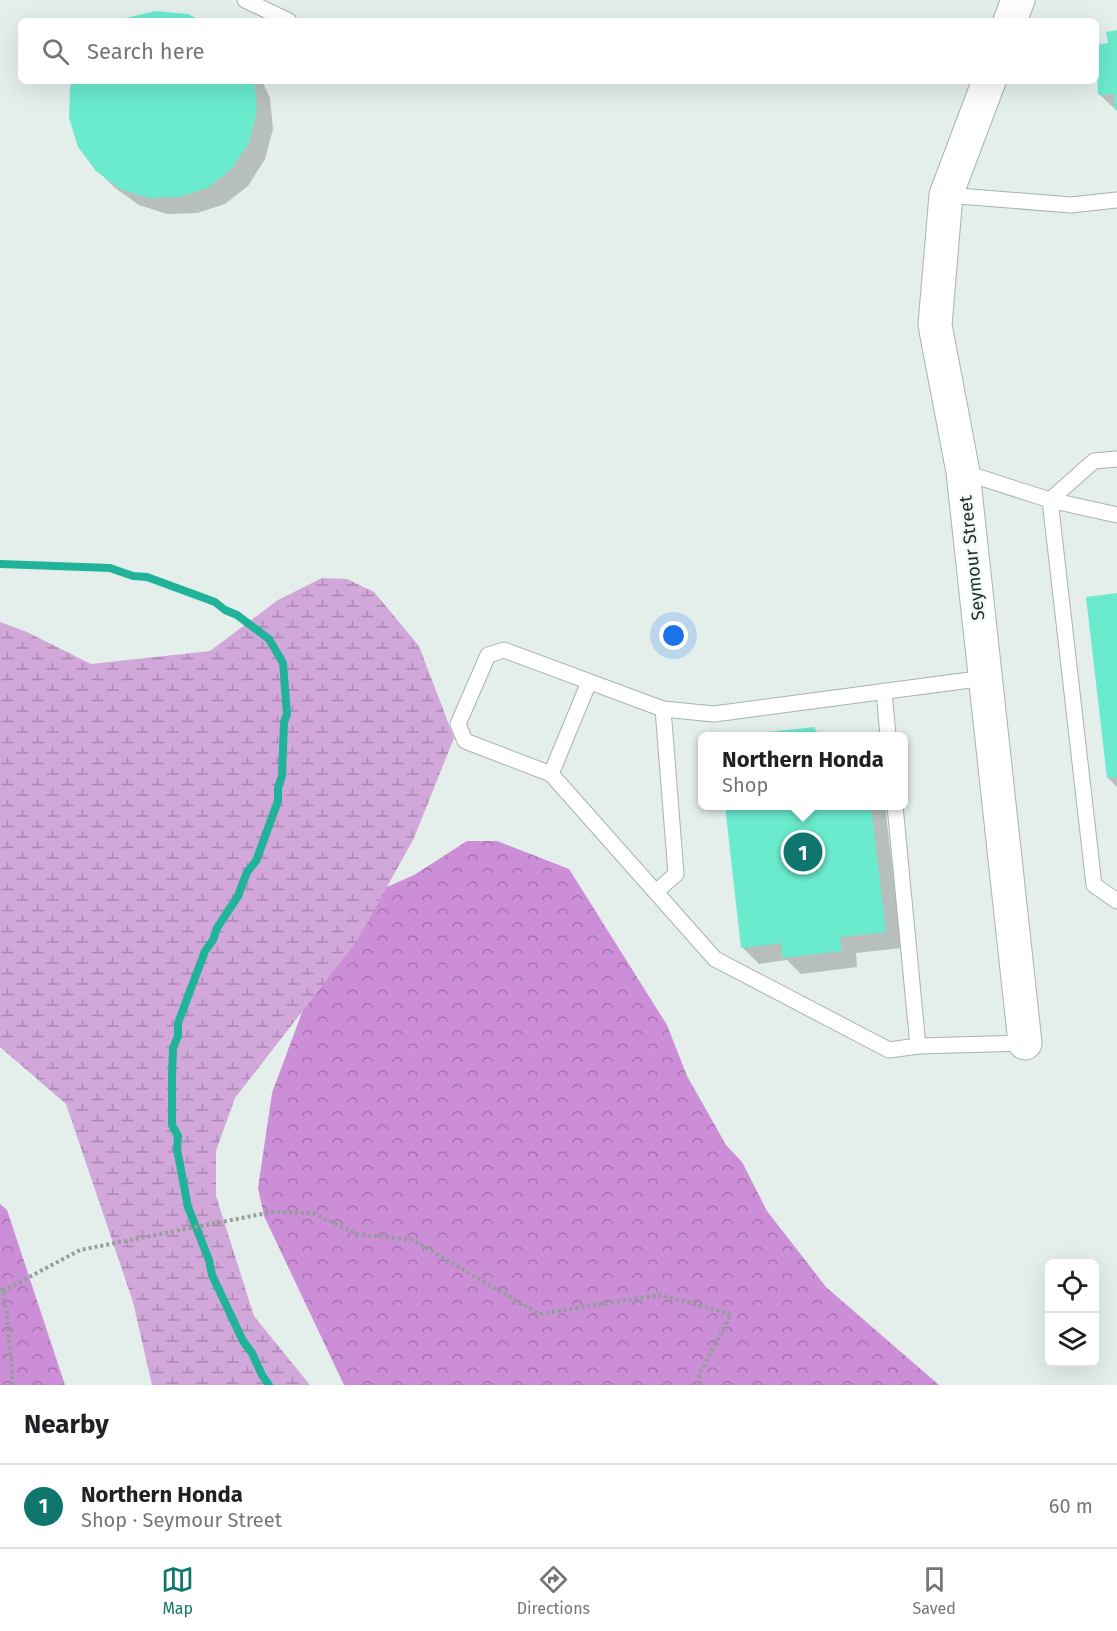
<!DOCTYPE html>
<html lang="en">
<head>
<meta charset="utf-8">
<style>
  :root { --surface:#fff; --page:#f6f6f6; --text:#202124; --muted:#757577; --line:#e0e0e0; --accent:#0f766e }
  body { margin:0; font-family:"Fira Sans",sans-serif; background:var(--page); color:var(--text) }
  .controls { position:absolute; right:18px; bottom:18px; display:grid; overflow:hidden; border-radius:9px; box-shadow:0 6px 24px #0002 }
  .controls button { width:54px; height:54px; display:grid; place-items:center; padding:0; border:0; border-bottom:2px solid var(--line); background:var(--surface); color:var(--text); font:30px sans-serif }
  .you { position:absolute; left:674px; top:636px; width:21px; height:21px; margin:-15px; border:4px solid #fff; border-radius:50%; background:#1a73e8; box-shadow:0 0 0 9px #1a73e833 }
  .badge { display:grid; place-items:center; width:39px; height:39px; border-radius:50%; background:var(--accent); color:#fff; font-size:20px; font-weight:700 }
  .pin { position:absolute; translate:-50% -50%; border:3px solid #fff; box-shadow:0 2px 6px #0006 }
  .popup { position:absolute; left:698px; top:732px; width:210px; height:78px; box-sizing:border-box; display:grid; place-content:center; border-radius:9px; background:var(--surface); filter:drop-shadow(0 2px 4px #0005); font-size:20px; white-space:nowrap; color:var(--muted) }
  .popup b { font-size:22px; color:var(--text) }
  .popup::after { content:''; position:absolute; left:50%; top:100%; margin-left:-12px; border:12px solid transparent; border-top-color:var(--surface) }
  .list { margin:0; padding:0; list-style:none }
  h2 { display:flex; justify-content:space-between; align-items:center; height:78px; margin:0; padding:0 24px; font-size:26px }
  h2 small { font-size:20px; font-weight:400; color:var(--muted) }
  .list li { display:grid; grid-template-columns:39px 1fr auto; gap:18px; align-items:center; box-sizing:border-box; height:84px; padding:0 24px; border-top:2px solid var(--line) }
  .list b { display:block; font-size:22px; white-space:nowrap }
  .list p { margin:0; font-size:20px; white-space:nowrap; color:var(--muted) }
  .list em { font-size:20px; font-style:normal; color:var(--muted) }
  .icon { flex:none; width:33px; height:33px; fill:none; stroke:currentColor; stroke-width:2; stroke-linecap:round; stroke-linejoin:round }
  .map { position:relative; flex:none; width:1117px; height:1385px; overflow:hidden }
  .search { position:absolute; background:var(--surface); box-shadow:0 6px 24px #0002; left:18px; right:18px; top:18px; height:66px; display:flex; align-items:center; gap:15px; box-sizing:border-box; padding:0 21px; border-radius:9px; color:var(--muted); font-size:22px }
  .sheet { height:162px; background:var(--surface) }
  nav { display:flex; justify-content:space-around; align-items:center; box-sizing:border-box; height:84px; border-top:2px solid var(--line); background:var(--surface); font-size:16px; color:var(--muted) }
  nav a { display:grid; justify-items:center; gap:3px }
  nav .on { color:var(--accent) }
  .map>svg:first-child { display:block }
</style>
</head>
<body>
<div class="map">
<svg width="1117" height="1385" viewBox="0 0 1117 1385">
  <defs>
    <pattern id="forest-crowns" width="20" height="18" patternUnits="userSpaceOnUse" patternTransform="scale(1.5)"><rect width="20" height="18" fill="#cb8ed7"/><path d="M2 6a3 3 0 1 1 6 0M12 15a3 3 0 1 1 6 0" fill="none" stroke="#a574ae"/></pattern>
    <pattern id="wetland-marsh" width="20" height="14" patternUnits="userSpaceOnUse" patternTransform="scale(1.5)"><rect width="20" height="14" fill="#d2a8db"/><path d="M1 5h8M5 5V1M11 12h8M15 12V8" fill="none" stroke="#aa89b2"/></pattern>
  </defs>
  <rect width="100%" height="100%" fill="#e4efec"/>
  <g fill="url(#forest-crowns)">
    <polygon points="467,841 497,841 569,869 667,1025 687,1076 726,1145 742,1162 767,1211 826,1287 939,1385 344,1385 264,1216 258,1188 272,1093 327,945 362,898 414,875"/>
    <polygon points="0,1204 7,1210 65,1385 0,1385"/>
  </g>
  <polygon fill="url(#wetland-marsh)" points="322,578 347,579 374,592 419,646 454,738 414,838 357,941 235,1098 216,1151 216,1196 254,1316 310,1385 152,1385 133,1302 66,1104 0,1047 0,622 27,632 91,664 210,651 278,600"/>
  <g fill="#0003">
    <polygon points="1117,32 1117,111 1100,95 1096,46 1109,45"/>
    <polygon points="74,81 262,81 270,98 273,129 265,159 248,186 225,204 197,213 167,214 139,205 115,188 97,170"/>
    <polygon points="1117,595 1117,787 1108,778"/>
    <polygon points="814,729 822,736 742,736"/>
    <polygon points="726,806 885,806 902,948 856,953 857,967 801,974 787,960 759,964 742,947"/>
  </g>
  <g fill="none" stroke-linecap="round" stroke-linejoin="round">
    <polyline stroke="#21b399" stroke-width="8" points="0,564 110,568 133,576 147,577 215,602 225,610 237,615 269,639 283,663 287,714 284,722 282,776 278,788 278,801 256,861 247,872 238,896 217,928 213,940 205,951 178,1023 178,1036 173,1048 172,1075 172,1125 178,1136 177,1149 188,1207 209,1260 212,1275 243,1341 252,1353 262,1375 269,1385"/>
  </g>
  <g fill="#6aebce">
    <polygon points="156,11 188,14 202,21 121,21 125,18"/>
    <polygon points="1117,30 1117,110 1115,110 1114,94 1098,95 1096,45 1108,43 1106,32"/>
    <polygon points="72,81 254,81 257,111 249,143 231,169 208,188 179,197 149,198 120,189 96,171 78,147 69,118 70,88"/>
    <polygon points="1117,593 1117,777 1107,778 1086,597"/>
    <polygon points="815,727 816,736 742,736 742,735"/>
    <polygon points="725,806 871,806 886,932 840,937 842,951 782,958 781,943 741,948"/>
  </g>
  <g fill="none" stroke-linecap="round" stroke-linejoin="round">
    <g stroke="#a8b3b0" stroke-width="17">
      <g id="lane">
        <polyline points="245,0 289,21"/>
        <polyline points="946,195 1071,205 1117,200"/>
        <polyline points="1117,459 1094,461 1050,500 1094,885 1117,901"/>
        <polyline points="963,472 1050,500 1117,515"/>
        <polyline points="985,678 714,714 663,709 504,650 488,655 458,724 465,741 551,774 715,959 889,1050 918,1046 1025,1043"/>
        <polyline points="884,691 888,736"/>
        <polyline points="551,774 589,682"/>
        <polyline points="895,806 918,1046"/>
        <polyline points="656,892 676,874 663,709"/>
      </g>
    </g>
    <g stroke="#a8b3b0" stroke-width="35">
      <g id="secondary">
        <polyline points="1010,21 1018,0"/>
        <polyline points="989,81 946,195 935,325 963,472 1025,1043"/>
      </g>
    </g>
    <g stroke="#959e9b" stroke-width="4" stroke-dasharray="3 3" stroke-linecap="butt">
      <polyline points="0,1288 3,1291 7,1316 13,1385"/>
      <polyline points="3,1291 80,1250 272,1212 313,1213 357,1234 413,1240 539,1314 660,1295 731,1314 699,1375 701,1385"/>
    </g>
    <use href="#lane" stroke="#fff" stroke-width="15"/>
    <use href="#secondary" stroke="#fff" stroke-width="33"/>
  </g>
  <g text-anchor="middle" stroke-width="4.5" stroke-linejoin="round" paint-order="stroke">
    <g font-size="18" fill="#252a28" stroke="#f1fcf9">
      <text transform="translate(972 558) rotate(-96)" y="6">Seymour Street</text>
    </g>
  </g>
</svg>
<div class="controls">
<button><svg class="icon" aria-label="locate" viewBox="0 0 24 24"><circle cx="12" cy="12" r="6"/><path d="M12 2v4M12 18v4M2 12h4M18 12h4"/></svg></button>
<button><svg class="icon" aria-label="layers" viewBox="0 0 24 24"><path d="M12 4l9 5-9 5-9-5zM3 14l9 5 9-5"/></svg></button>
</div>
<div class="you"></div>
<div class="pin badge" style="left:803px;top:852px">1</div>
<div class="popup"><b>Northern Honda</b>Shop</div>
<div class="search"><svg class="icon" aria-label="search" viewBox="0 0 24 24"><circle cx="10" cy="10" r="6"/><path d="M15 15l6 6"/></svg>Search here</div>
</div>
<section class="sheet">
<h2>Nearby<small></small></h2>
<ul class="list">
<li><span class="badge">1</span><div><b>Northern Honda</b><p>Shop · Seymour Street</p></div><em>60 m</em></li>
</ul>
</section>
<nav>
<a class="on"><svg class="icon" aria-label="map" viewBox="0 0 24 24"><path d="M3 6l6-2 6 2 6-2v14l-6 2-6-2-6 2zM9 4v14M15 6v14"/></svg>Map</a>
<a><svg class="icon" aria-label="directions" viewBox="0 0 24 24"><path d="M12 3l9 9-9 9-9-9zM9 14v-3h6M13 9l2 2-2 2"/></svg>Directions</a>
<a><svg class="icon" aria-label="saved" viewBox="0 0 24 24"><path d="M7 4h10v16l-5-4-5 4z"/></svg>Saved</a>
</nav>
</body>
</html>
